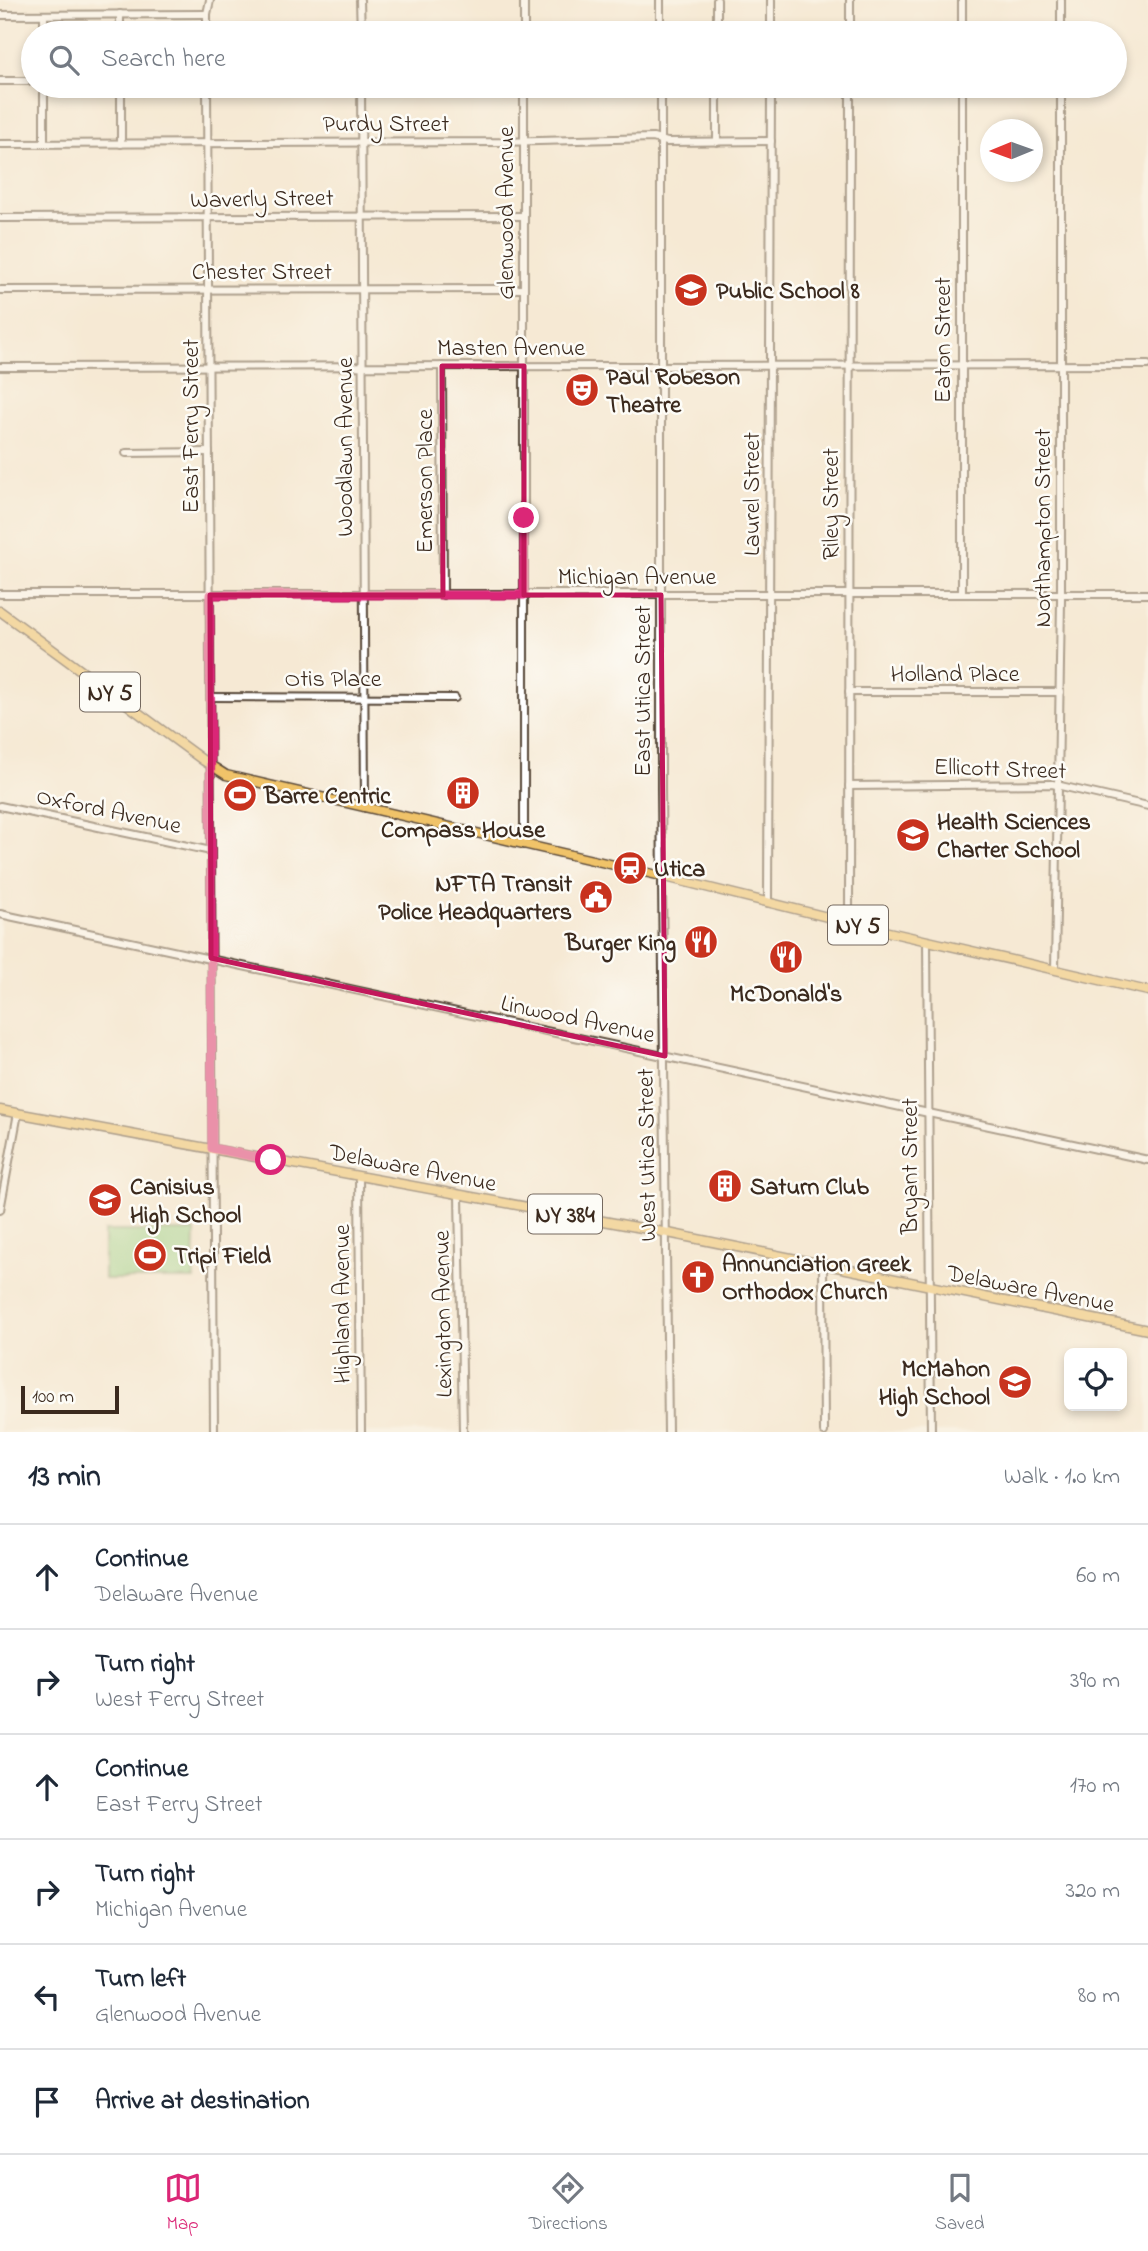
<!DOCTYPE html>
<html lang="en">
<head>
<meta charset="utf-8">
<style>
  :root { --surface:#fff; --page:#f2f2f3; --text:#1f2937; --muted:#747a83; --line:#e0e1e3; --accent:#db2777 }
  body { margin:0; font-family:"Indie Flower",sans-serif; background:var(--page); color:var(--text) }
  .controls { position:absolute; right:21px; bottom:21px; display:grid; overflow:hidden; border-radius:10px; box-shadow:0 4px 10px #0003 }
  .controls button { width:63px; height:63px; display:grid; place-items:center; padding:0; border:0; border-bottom:2px solid var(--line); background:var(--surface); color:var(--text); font:35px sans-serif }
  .compass { position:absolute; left:980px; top:119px; width:63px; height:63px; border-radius:50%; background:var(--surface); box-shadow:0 4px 10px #0003; rotate:269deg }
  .scale { position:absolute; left:21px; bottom:18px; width:98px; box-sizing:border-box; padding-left:7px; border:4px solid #3b2a1e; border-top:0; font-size:19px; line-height:24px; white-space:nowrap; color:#3b2a1e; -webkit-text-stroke:5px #fdfcf7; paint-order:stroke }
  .stop { position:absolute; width:21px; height:21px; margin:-16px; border:5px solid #db2777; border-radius:50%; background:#fff }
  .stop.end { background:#db2777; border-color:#fff; box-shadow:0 2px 7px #0008 }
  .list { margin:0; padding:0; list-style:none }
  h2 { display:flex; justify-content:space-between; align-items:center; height:91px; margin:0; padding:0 28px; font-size:30px }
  h2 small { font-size:23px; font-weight:400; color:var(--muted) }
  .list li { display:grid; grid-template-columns:46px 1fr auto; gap:21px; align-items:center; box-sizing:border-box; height:105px; padding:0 28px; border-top:2px solid var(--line) }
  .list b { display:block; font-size:26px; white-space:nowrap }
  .list p { margin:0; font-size:23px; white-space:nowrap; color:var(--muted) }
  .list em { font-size:23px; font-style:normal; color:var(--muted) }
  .icon { flex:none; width:38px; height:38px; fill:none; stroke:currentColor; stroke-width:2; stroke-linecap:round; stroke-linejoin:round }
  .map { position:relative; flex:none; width:1148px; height:1432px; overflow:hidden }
  .search { position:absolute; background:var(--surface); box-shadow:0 4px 10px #0003; left:21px; right:21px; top:21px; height:77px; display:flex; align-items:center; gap:18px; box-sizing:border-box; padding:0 24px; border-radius:38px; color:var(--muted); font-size:26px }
  .sheet { height:721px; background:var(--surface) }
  nav { display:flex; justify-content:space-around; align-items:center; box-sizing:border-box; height:98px; border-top:2px solid var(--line); background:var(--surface); font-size:19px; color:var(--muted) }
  nav a { display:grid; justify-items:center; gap:4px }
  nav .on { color:var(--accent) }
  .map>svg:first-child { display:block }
</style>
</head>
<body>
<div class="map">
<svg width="1148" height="1432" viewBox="0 0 1148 1432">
  <rect width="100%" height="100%" fill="#fdfcf7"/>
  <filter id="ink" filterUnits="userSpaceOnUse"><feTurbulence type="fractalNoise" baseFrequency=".0143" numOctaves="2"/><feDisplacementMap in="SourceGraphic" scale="14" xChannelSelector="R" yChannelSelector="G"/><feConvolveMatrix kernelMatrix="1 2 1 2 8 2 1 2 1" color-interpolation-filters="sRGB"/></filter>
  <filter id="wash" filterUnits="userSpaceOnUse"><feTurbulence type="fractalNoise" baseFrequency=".00686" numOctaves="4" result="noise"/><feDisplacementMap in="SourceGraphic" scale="28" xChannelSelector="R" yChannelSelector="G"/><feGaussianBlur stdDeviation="1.57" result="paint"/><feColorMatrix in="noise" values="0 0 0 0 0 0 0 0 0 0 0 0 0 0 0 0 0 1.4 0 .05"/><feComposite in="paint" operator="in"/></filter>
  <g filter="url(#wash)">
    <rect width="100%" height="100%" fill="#f6e9d4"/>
    <polygon fill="#94d388" stroke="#687e53" stroke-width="2" points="104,1231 195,1231 194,1279 104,1279"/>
  </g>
  <g filter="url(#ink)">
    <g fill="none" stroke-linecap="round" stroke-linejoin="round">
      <g stroke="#574739" stroke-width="10">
        <g id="minor">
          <polyline points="360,0 361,33"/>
          <polyline points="660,0 660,33"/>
          <polyline points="771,0 771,33"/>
          <polyline points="962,0 962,33"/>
          <polyline points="120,14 120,33"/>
          <polyline points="0,15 207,14"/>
          <polyline points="44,15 44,33"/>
          <polyline points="207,33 207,14 210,0"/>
          <polyline points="524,33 524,0"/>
          <polyline points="717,33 717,0"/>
          <polyline points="850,33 850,0"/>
          <polyline points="1061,33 1061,0"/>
          <polyline points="0,81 33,81"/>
          <polyline points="121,86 121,144"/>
          <polyline points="207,86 214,1432"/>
          <polyline points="361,86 365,808"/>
          <polyline points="524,86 524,845"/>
          <polyline points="661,86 661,789 668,1432"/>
          <polyline points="717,142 717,86"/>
          <polyline points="0,144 501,142 653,138 667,142 771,141"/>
          <polyline points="44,144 44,86"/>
          <polyline points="0,218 524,216"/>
          <polyline points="0,290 524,289"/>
          <polyline points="442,366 443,595"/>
          <polyline points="0,367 1148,365"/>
          <polyline points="126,453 209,452"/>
          <polyline points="0,594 1148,594"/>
          <polyline points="962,594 962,86"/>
          <polyline points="849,692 1060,692"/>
          <polyline points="211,697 455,698"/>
          <polyline points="849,786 1052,784 1148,806"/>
          <polyline points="0,806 211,851"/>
          <polyline points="768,903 771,86"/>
          <polyline points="0,914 1148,1160"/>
          <polyline points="849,923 850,86"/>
          <polyline points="927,941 931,1432"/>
          <polyline points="1055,970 1061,601 1061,86"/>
          <polyline points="359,1176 361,1432"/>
          <polyline points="459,1195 463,1432"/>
          <polyline points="0,1210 18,1113"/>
          <polyline points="823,1266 824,1432"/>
        </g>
      </g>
      <g stroke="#574739" stroke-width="11">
        <g id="major">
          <polyline points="0,611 204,761 226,775 653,874 884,931 1148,991"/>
          <polyline points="0,1110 658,1231 1148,1330"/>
        </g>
      </g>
      <use href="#minor" stroke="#fff" stroke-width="6"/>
      <use href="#major" stroke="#f0c369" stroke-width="8"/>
    </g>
  </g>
  <g fill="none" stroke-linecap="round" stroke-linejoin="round" filter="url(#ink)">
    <polyline stroke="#db2777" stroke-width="9" points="271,1160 212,1148 210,595 524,595 524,518"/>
  </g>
  <path d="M0 0H1148V1432H0ZM 442,366 L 524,366 L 524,595 L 661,595 L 665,1056 L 211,958 L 210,595 L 443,595 Z" fill="#f6e9d4" fill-opacity=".55" fill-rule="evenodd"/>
  <path fill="none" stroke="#c2185b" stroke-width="5" stroke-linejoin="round" d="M 442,366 L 524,366 L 524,595 L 661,595 L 665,1056 L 211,958 L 210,595 L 443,595 Z"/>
  <defs>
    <g id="school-disc" transform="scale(1.75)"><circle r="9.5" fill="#c8321e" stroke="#fdfcf7"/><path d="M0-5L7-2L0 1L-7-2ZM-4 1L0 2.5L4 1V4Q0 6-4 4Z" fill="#fff"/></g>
    <g id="theatre-disc" transform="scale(1.75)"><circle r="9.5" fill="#c8321e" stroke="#fdfcf7"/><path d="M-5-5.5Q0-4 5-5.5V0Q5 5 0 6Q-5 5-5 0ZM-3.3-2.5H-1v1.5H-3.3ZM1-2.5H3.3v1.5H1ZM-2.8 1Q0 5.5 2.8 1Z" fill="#fff"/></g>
    <g id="building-disc" transform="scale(1.75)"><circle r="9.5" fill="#c8321e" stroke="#fdfcf7"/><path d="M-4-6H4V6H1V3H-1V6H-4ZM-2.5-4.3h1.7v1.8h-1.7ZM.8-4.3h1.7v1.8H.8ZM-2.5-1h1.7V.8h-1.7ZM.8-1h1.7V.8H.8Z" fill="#fff"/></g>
    <g id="stadium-disc" transform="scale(1.75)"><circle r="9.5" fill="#c8321e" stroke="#fdfcf7"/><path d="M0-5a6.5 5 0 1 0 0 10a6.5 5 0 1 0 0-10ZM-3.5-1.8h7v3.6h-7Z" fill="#fff"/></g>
    <g id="station-disc" transform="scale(1.75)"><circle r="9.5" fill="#c8321e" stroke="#fdfcf7"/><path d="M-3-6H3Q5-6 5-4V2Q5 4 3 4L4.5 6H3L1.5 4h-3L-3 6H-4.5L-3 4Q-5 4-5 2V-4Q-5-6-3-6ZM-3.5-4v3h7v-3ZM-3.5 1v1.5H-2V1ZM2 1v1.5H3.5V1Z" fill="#fff"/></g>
    <g id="civic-disc" transform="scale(1.75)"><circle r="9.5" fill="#c8321e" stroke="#fdfcf7"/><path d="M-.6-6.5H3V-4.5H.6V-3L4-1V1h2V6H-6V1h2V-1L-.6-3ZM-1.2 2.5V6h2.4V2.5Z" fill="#fff"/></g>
    <g id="restaurant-disc" transform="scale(1.75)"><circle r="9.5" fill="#c8321e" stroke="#fdfcf7"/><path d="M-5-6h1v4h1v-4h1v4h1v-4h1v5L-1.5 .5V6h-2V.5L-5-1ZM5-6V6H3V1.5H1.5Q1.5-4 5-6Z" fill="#fff"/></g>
    <g id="church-disc" transform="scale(1.75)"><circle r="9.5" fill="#c8321e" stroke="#fdfcf7"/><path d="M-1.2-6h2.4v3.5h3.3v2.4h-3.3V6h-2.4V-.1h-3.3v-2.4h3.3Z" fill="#fff"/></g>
  </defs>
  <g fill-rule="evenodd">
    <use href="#school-disc" x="691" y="290"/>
    <use href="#theatre-disc" x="582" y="390"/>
    <use href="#building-disc" x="463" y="793"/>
    <use href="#stadium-disc" x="240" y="795"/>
    <use href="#school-disc" x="913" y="835"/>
    <use href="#station-disc" x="630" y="868"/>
    <use href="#civic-disc" x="596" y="897"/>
    <use href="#restaurant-disc" x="701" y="942"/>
    <use href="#restaurant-disc" x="786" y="957"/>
    <use href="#building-disc" x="725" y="1186"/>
    <use href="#school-disc" x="105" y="1200"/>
    <use href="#stadium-disc" x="150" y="1255"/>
    <use href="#church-disc" x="698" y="1277"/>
    <use href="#school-disc" x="1015" y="1382"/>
  </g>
  <g text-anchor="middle" stroke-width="5" stroke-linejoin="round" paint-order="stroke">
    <g fill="#fdfcf7" stroke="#75695f" stroke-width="2">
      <rect x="80" y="672.5" width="60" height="39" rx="5"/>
      <rect x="828" y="905.5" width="60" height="39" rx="5"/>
      <rect x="528" y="1194.5" width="74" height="39" rx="5"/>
    </g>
    <g font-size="23" font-weight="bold" fill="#3b2a1e">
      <text x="110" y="700">NY 5</text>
      <text x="858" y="933">NY 5</text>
      <text x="565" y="1222">NY 384</text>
    </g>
    <g font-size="24" fill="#3b2a1e" stroke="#fdfcf7">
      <text x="386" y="131">Purdy Street</text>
      <text transform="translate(262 198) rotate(-1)" y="8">Waverly Street</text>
      <text transform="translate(505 213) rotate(-90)" y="8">Glenwood Avenue</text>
      <text x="262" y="279">Chester Street</text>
      <text transform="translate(942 340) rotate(-90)" y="8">Eaton Street</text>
      <text x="511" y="355">Masten Avenue</text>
      <text transform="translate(190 426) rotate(-90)" y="8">East Ferry Street</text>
      <text transform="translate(344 447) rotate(-90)" y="8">Woodlawn Avenue</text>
      <text transform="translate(424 481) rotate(-90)" y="8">Emerson Place</text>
      <text transform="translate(751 494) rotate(-90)" y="8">Laurel Street</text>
      <text transform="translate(830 504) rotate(-90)" y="8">Riley Street</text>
      <text transform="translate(1042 528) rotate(-90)" y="8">Northampton Street</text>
      <text x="637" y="584">Michigan Avenue</text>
      <text x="955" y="681">Holland Place</text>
      <text x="333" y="686">Otis Place</text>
      <text transform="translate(642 691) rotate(-90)" y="8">East Utica Street</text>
      <text transform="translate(1000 768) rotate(2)" y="8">Ellicott Street</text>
      <text transform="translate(109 810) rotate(12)" y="8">Oxford Avenue</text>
      <text transform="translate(578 1018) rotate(12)" y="8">Linwood Avenue</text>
      <text transform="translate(646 1155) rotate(-91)" y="8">West Utica Street</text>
      <text transform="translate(909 1166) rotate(-90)" y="8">Bryant Street</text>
      <text transform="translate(413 1167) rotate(11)" y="8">Delaware Avenue</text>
      <text transform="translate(1031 1288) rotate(11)" y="8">Delaware Avenue</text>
      <text transform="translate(341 1304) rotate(-90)" y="8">Highland Avenue</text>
      <text transform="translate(442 1314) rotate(-91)" y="8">Lexington Avenue</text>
    </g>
    <g font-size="24" font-weight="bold" fill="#3b2a1e" stroke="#fdfcf7" text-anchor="start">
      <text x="716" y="298">Public School 8</text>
      <text x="606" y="384">Paul Robeson<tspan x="606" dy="28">Theatre</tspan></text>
      <text x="264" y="803">Barre Centric</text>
      <text x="937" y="829">Health Sciences<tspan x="937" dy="28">Charter School</tspan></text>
      <text x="463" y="837" text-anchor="middle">Compass House</text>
      <text x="654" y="876">Utica</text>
      <text x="572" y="891" text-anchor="end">NFTA Transit<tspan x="572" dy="28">Police Headquarters</tspan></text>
      <text x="676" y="950" text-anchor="end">Burger King</text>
      <text x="786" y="1001" text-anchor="middle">McDonald's</text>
      <text x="130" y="1194">Canisius<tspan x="130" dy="28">High School</tspan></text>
      <text x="750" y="1194">Saturn Club</text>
      <text x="174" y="1263">Tripi Field</text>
      <text x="722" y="1271">Annunciation Greek<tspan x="722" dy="28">Orthodox Church</tspan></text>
      <text x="990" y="1376" text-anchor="end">McMahon<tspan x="990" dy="28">High School</tspan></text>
    </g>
  </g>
</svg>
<div class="controls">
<button><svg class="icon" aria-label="locate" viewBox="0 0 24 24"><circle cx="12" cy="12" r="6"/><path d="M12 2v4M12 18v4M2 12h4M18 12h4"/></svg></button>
</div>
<svg class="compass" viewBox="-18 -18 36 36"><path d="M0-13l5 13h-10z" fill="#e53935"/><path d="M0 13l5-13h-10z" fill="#747a83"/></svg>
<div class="scale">100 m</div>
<div class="stop" style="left:271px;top:1160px"></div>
<div class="stop end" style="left:524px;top:518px"></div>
<div class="search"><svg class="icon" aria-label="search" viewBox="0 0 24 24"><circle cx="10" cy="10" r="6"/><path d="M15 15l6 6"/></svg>Search here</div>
</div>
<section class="sheet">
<h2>13 min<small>Walk · 1.0 km</small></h2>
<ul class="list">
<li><svg class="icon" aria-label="ahead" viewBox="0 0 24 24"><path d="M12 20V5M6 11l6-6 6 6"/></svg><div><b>Continue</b><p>Delaware Avenue</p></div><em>60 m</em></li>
<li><svg class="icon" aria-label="right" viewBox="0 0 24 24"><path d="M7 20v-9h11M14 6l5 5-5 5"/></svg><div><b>Turn right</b><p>West Ferry Street</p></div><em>390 m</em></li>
<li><svg class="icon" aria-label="ahead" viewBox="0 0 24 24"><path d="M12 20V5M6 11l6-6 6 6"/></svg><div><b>Continue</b><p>East Ferry Street</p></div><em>170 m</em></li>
<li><svg class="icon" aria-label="right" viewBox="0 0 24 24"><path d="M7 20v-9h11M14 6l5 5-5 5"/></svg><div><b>Turn right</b><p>Michigan Avenue</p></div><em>320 m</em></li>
<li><svg class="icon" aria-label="left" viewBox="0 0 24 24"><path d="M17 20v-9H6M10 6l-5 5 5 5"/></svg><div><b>Turn left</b><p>Glenwood Avenue</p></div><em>80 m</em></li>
<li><svg class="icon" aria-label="arrive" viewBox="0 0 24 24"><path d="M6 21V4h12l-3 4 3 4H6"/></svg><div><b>Arrive at destination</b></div></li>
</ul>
</section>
<nav>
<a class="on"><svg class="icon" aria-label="map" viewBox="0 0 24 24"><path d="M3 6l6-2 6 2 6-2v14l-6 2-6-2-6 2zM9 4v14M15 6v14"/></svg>Map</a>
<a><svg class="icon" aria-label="directions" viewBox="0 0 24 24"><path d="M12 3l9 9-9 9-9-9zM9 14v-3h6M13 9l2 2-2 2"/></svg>Directions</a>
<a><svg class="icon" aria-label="saved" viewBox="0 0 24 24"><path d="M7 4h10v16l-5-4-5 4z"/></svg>Saved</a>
</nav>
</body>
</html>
